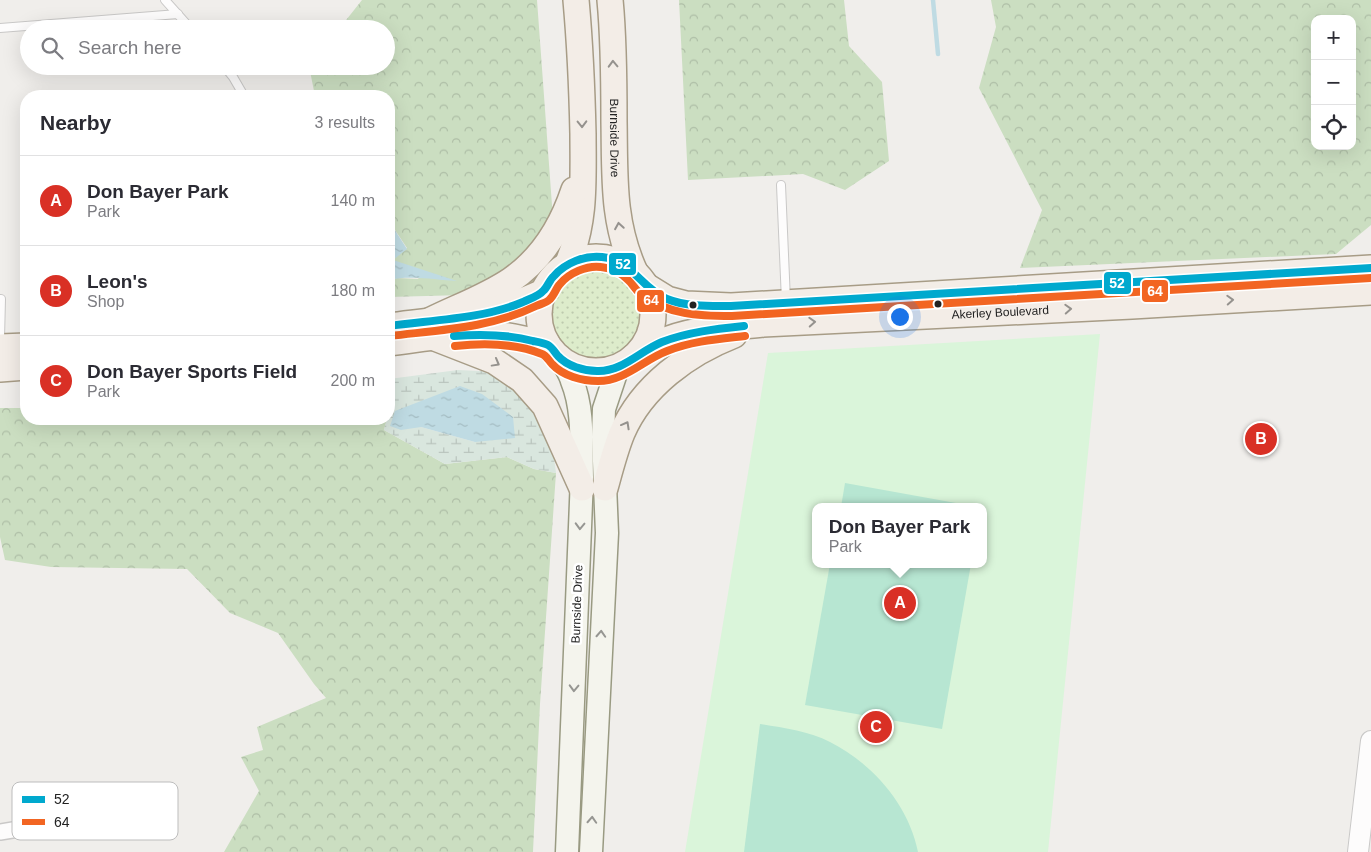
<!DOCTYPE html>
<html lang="en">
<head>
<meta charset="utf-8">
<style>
  :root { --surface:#fff; --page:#f2f2f3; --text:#2b2b33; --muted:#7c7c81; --line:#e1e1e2; --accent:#d93025 }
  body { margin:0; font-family:Helvetica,sans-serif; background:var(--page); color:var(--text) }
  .controls { position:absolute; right:15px; top:15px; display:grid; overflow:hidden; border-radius:10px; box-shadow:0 5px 20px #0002 }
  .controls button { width:45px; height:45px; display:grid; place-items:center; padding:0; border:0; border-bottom:1px solid var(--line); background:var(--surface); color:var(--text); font:25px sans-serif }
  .you { position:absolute; left:899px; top:316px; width:18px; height:18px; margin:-12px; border:4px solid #fff; border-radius:50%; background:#1a73e8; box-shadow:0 0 0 8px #1a73e833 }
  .badge { display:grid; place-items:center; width:32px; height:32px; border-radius:50%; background:var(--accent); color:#fff; font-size:16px; font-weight:700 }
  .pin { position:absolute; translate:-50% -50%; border:2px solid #fff; box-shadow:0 1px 5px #0006 }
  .popup { position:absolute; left:812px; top:503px; width:175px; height:65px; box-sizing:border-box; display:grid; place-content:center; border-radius:10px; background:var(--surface); filter:drop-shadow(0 1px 4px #0005); font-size:16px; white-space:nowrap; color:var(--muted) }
  .popup b { font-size:19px; color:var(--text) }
  .popup::after { content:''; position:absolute; left:50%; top:100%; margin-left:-10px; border:10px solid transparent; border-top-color:var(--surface) }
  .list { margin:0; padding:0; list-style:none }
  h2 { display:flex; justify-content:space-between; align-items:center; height:65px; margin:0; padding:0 20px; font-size:21px }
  h2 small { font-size:16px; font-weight:400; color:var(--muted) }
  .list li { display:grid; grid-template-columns:32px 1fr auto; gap:15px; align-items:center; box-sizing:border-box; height:90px; padding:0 20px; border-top:1px solid var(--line) }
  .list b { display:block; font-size:19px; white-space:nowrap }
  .list p { margin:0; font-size:16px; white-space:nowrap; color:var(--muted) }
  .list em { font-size:16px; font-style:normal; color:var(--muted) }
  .icon { flex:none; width:28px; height:28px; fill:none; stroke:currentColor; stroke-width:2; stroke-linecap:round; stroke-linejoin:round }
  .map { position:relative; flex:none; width:1371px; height:852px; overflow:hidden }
  .search { position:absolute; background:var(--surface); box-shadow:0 5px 20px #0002; left:20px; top:20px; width:375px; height:55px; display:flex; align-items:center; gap:12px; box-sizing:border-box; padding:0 18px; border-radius:28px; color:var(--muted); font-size:19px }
  .panel { position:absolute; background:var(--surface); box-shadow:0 5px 20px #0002; left:20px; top:90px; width:375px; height:335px; border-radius:20px }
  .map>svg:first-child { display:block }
</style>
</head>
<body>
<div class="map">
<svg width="1371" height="852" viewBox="0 0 1371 852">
  <defs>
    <pattern id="grass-dots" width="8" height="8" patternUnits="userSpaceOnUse" patternTransform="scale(1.25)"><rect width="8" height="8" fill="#ddeccb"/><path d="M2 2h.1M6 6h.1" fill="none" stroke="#bdcaae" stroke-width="1.8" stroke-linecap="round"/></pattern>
    <pattern id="forest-crowns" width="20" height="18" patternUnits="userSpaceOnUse" patternTransform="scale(1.25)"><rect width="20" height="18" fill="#cbdec1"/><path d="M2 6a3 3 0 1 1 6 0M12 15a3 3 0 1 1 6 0" fill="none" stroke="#aebea6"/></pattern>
    <pattern id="wetland-marsh" width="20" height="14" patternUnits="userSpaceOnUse" patternTransform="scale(1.25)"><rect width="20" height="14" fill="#d9e6de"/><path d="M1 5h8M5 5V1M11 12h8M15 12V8" fill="none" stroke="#bac5be"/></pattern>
    <pattern id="water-ripples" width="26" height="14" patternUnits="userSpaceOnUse" patternTransform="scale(1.25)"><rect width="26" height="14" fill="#bfdbe3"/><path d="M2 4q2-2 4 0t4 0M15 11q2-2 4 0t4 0" fill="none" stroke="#a4bcc2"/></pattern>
  </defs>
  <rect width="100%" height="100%" fill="#f0eeeb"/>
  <circle fill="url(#grass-dots)" cx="596" cy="309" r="49"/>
  <g fill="url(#forest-crowns)" fill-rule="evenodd">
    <polygon points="362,0 537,0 553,219 540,293 389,297 389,280 397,278 419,279 392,260 407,248 389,221 389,96 315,96 309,66 386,66 386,29 339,29"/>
    <polygon points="679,0 844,0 849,46 882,82 889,161 845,190 803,174 688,180"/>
    <path d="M 991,0 L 1371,0 L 1371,225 L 1336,254 L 1020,268 L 1042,210 L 979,88 L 996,27 ZM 1315,19 L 1352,19 L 1352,146 L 1315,146 Z"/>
    <polygon points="0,408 26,408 26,419 387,419 384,430 445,464 507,457 534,469 556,473 540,704 533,852 224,852 259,791 241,757 263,750 257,727 326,698 314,684 278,633 230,613 187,569 51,567 5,560 0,537"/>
  </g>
  <path fill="url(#wetland-marsh)" fill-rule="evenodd" d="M 458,370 L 518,373 L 547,403 L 556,473 L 534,469 L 507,457 L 445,464 L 384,430 L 387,419 L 389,419 L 393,398 L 389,393 L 389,379 ZM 460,387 L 475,442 L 421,427 L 434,398 Z"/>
  <path fill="#daf5da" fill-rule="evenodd" d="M 1100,334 L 1048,852 L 685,852 L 768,353 ZM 816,507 L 984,507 L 984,564 L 816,564 Z"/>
  <g fill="#b7e6d2">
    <polygon points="845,483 978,507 841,507"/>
    <polygon points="830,564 971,564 942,729 805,705"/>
    <path d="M 760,724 C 783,728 809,731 830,742 C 872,763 909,805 918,852 L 744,852 Z"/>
  </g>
  <g fill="url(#water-ripples)">
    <path d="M 389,221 L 407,249 L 393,260 L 457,281 C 436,280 410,275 389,280 Z"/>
    <polygon points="460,386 482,394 513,417 515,438 475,442 421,427 401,430 390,426 395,411"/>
  </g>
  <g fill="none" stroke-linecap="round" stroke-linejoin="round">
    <polyline stroke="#bfdbe3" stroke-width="4.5" points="933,0 938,54"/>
    <g stroke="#c9c8c7" stroke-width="10">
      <g id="service">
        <polyline points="165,0 191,29"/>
        <polyline points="0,28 178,14"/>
        <polyline points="224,66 233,77 244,96"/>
        <polyline points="781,185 786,301"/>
        <polyline points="0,338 1,299"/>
      </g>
    </g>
    <g stroke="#c9c8c7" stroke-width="18">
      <polyline id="minor" points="0,832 60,822"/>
    </g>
    <g stroke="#c9c8c7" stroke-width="22">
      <polyline id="tertiary" points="1358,852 1371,741"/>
    </g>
    <g stroke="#999a82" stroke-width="25">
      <g id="secondary">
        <path d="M 562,360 C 565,367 570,373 572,381 C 584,410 581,446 582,477 L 567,852"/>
        <polyline points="591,852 607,533 603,437 604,409 618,367"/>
      </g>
    </g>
    <g stroke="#a79c86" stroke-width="28">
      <g id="primary">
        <path id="s1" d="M 610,0 C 614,41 614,82 614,122 C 615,176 612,222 635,272"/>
        <circle cx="596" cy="314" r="57"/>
        <path d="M 567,265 C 586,223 583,179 583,134 C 582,89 580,44 576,0"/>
        <polyline points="646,286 667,299 686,304 731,306 1371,268"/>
        <path d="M 431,320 C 457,307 486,297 511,280 C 543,258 562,226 574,190"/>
        <path d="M 389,326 C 443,319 493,316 543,292"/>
        <polyline points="435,338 494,361 522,380 545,406 582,488"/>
        <path d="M 389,343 C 425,339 467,330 502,335 C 518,337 533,341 548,345"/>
        <polyline points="0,347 26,346"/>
        <path id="s2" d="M 635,356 C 643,352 651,347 659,343 C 691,328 728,328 763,324 L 1132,306 L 1371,292"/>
        <polyline points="0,369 26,367"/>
        <path d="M 605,488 C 610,470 615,450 622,433 C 642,386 688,353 734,335"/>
      </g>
    </g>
    <use href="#service" stroke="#fdfcfc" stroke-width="8"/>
    <use href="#minor" stroke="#fdfcfc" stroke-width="15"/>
    <use href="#tertiary" stroke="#fdfcfc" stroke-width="20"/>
    <use href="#secondary" stroke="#f4f4ed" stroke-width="22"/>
    <use href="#primary" stroke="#f3ede7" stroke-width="25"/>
    <g stroke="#fff" stroke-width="11">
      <g id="bus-1">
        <path d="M 389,326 C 432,320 483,319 523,302 C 529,299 539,296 543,291 C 548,287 549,280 554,276 C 565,263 585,255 602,257 C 632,260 641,288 667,299 C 687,307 710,306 731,306 L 1371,268"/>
        <path d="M 454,336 C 481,334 507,334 533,341 C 538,342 544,343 548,345 C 552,347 555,353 558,356 C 567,366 584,371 597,371 C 622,372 640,351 662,342 C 688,332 716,329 744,326"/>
      </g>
    </g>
    <g stroke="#fff" stroke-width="11">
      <g id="bus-2">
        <path d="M 390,336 C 439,330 491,328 536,306 C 540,304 546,303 549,300 C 554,296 556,288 560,284 C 569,273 587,265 601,267 C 611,268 622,273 628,280 C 633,284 636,291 641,294 C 668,315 699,316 732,316 L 1371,278"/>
        <path d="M 455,346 C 483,343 515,343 542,354 C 546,355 549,361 552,364 C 563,376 582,381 598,381 C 625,381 643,360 667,351 C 692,341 719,339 745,336"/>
      </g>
    </g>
    <use href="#bus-1" stroke="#00a9ce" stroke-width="8"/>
    <use href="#bus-2" stroke="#f26522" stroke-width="8"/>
  </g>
  <defs><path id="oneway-chevron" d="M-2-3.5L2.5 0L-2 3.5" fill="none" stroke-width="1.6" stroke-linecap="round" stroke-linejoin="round" transform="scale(1.25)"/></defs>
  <g stroke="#95928e">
    <use href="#oneway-chevron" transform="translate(613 64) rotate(-92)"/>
    <use href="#oneway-chevron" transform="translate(582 124) rotate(89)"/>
    <use href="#oneway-chevron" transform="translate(619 226) rotate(-99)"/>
    <use href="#oneway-chevron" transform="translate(1230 300) rotate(-3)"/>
    <use href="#oneway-chevron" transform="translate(1068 309) rotate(-3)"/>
    <use href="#oneway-chevron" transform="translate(812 322) rotate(-3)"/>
    <use href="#oneway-chevron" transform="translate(496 363) rotate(29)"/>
    <use href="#oneway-chevron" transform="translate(626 425) rotate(-61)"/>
  </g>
  <g stroke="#969692">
    <use href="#oneway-chevron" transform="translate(580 526) rotate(92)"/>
    <use href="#oneway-chevron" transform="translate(601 634) rotate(-87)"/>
    <use href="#oneway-chevron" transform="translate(574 688) rotate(92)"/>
    <use href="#oneway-chevron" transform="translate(592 820) rotate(-87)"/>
  </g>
  <g fill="#222" stroke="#fff" stroke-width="2">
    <circle cx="938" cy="304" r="4.5"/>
    <circle cx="693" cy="305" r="4.5"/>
  </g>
  <g text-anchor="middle" stroke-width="5" stroke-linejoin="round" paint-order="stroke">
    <g font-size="12" fill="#222" stroke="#fff">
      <text dy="4" stroke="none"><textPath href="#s1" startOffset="138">Burnside Drive</textPath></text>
      <text dy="4" stroke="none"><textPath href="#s2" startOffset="371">Akerley Boulevard</textPath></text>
      <text transform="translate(577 604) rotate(-88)" y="4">Burnside Drive</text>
    </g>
  </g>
  <rect x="12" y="782" width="166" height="58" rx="8" fill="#fff" stroke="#bdbdbd" stroke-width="1"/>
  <rect x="22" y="796" width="23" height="7" fill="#00a9ce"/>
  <rect x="22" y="819" width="23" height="6" fill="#f26522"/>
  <g font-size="14" fill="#222">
    <text x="54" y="804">52</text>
    <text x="54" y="827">64</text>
  </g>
  <g stroke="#fff" stroke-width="2">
    <rect x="608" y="252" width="29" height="24" rx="5" fill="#00a9ce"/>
    <rect x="1103" y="271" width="29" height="24" rx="5" fill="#00a9ce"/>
    <rect x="1141" y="279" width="28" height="24" rx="5" fill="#f26522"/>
    <rect x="636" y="289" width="29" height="24" rx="5" fill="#f26522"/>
  </g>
  <g font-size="14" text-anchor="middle" font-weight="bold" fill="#fff">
    <text x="623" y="269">52</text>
    <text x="1117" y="288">52</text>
    <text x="1155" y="296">64</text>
    <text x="651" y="305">64</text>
  </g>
</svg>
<div class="controls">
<button>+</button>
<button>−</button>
<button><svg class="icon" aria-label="locate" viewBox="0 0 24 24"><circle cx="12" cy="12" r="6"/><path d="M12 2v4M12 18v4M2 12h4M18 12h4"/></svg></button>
</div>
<div class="you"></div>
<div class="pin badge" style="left:900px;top:603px">A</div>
<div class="popup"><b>Don Bayer Park</b>Park</div>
<div class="pin badge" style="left:1261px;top:439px">B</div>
<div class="pin badge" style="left:876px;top:727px">C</div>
<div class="search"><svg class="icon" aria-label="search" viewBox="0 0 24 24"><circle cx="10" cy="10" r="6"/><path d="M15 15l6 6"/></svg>Search here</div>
<section class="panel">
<h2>Nearby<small>3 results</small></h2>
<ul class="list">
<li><span class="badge">A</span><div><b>Don Bayer Park</b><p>Park</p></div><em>140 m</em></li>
<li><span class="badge">B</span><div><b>Leon's</b><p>Shop</p></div><em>180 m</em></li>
<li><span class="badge">C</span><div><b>Don Bayer Sports Field</b><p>Park</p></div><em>200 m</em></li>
</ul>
</section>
</div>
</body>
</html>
